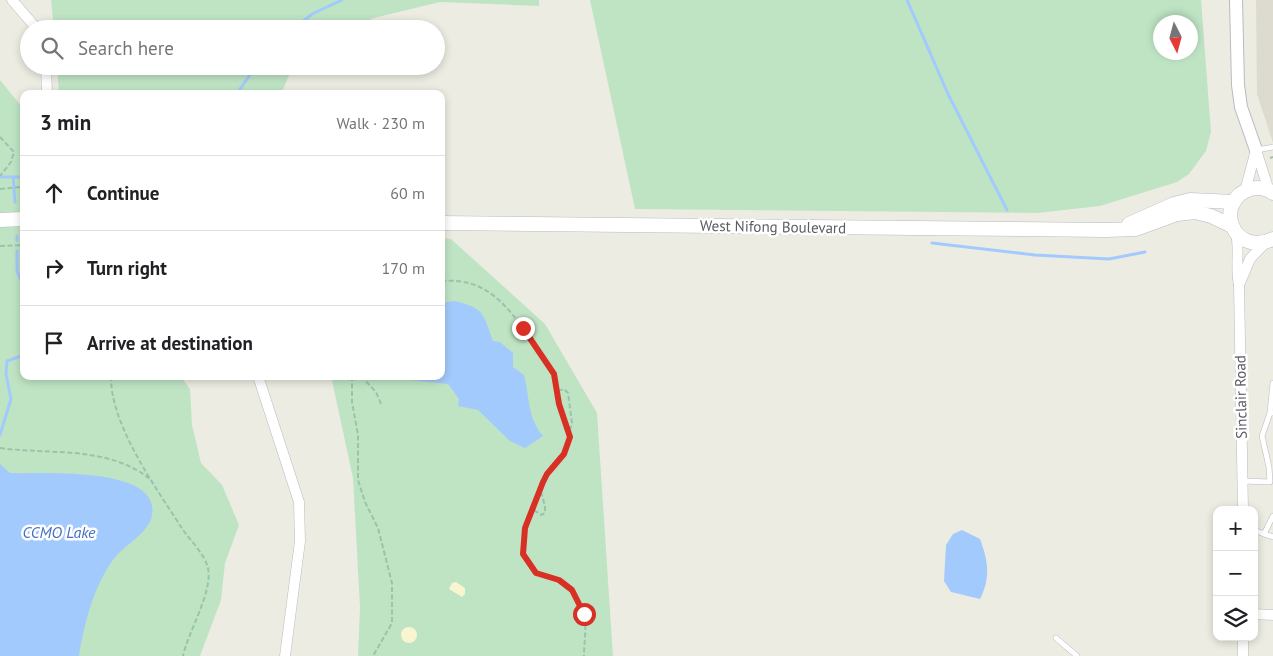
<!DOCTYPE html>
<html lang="en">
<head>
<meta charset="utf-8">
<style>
  :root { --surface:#fff; --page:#f2f2f2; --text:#202124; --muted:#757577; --line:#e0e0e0 }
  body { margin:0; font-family:"PT Sans",sans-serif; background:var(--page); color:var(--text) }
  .controls { position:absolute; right:15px; bottom:15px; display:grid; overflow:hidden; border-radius:10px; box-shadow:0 2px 8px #0003 }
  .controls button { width:45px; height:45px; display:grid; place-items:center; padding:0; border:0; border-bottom:1px solid var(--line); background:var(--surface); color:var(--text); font:25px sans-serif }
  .compass { position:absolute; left:1153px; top:15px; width:45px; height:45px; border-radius:50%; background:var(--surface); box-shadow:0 2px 8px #0003; rotate:174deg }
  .stop { position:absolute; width:15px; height:15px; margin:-11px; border:4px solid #d93025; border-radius:50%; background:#fff }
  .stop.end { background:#d93025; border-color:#fff; box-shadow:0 1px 5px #0008 }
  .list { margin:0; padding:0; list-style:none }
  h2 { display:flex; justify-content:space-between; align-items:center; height:65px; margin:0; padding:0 20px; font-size:21px }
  h2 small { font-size:16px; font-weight:400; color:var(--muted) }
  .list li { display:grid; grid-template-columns:32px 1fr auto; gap:15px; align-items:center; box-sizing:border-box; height:75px; padding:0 20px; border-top:1px solid var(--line) }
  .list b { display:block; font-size:19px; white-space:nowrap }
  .list em { font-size:16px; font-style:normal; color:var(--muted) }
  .icon { flex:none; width:28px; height:28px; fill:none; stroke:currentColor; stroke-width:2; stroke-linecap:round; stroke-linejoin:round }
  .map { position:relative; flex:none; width:1273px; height:656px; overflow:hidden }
  .search { position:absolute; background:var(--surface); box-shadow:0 2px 8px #0003; left:20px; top:20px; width:425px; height:55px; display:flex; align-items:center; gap:12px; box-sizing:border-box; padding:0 18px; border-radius:28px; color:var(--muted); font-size:19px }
  .panel { position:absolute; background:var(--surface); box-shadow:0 2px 8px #0003; left:20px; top:90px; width:425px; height:290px; border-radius:10px }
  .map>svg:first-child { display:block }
</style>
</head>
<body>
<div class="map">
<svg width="1273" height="656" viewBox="0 0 1273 656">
  <rect width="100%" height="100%" fill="#edece2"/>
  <polygon fill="#dddbd0" points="1256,0 1273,0 1273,143 1257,94"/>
  <g fill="#bfe4c4" fill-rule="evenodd">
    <polygon points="51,0 539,0 539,6 440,2 374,18 347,29 54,29"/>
    <path d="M 590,0 L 1201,0 L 1211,132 L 1206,151 L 1189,174 L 1177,182 L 1100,206 L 1037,213 L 635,209 ZM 1160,22 L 1190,22 L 1190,52 L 1160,52 Z"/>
    <polygon points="57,66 293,66 281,94 59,94"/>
    <polygon points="0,80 21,106 24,117 24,376 180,376 190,389 192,425 201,463 222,485 239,525 225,563 221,600 200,656 0,656"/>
    <polygon points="441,238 451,239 545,324 597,413 613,656 358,656 360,607 353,478 331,376 441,376"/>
  </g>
  <g fill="#f9f5d1">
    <polygon points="456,582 465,588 465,594 462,597 449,589 452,583"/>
    <circle cx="409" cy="635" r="8"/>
  </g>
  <g fill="#a3cafc">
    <path d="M 454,301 C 486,308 483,315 493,341 L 500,342 L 513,353 L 513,367 L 524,375 C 530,397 527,417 543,436 L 525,448 L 510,441 L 478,410 L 458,406 L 459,399 L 448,384 L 411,380 L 396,376 L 441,376 L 441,303 Z"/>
    <path d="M 0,464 L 10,473 C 41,474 135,468 150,500 C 154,508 153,518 148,525 C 139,539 122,547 113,560 C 94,586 84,624 79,656 L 0,656 Z"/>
    <path d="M 962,530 L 980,539 C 988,561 991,577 980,599 L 951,592 L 944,581 L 946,545 L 953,534 Z"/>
  </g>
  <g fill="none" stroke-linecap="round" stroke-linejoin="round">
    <g stroke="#a3cafc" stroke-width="3">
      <polyline points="907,0 948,94 1007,210"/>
      <polyline points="294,29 312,14 342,0"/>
      <polyline points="239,94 240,89 256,66"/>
      <polyline points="0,177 24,177"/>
      <polyline points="13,177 15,202"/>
      <polyline points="17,236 17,240"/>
      <polyline points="932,243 1035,255 1109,259 1145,252"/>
      <polyline points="17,251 17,271 24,287"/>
      <polyline points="0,435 11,399 6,374 7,361 24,355"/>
    </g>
    <g stroke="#babbc1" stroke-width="6">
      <g id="service">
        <polyline points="1257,150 1273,147"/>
        <polyline points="1273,413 1270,413 1273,383"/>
        <polyline points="1242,481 1270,482 1269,467 1262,436 1270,413"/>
        <polyline points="1254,530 1264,534 1273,516"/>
        <polyline points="1264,534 1273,537"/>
        <polyline points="1056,638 1077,656"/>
      </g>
    </g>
    <g stroke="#babbc1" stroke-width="11">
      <g id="minor">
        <polyline points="12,0 37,29"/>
        <polyline points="46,66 47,94"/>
        <polyline points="1256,150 1269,191"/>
        <polyline points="1245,191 1256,150"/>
        <path d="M 1236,233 C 1240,251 1235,267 1239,285 L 1243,510"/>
        <polyline points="1239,285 1250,259 1265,243"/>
        <polyline points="258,376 299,502 300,541 285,656"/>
        <polyline points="1254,614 1273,615"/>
        <polyline points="1243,637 1243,656"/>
      </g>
    </g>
    <g stroke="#babbc1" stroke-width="14">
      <polyline id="tertiary" points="1236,0 1238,85 1241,107 1256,150"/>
    </g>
    <g stroke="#b8bac0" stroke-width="15">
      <g id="secondary">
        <path d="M 1273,193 C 1266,188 1258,187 1250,189 C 1213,201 1232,258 1273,239"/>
        <polyline points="0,220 24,219"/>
        <polyline points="441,223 1106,230 1136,229 1177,214 1195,212 1211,216 1232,226"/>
        <polyline points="1129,224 1174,204 1190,200 1234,202"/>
      </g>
    </g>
    <g stroke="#99c4ab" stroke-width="2" stroke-dasharray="5 2.5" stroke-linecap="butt">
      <polyline points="0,137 14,152 11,162 0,176"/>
      <polyline points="1270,158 1273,157"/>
      <polyline points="0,189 20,187"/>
      <polyline points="0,246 24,245"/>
      <path d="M 441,281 C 487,277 507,306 531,339 C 539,351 549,362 554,374 C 558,384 557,394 559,404 C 561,418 573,429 569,444 C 566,456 553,463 547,474 C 539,487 520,539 523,553 C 530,586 572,568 584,614 C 587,628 584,642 584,656"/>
      <path d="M 111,376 C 110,425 157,489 183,530 C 191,541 205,555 208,568 C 213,592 188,632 183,656"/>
      <polyline points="352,376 352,402 358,435 358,480 365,502 378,528 392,583 392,623 373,656"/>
      <polyline points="361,376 376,392 381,404"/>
      <polyline points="558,391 564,389 568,393 572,423 570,430"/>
      <path d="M 0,448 C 50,455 107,445 150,479"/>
      <polyline points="534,510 541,515 545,513 545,506 541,492"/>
    </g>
    <use href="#service" stroke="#fff" stroke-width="5"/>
    <use href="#minor" stroke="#fff" stroke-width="10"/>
    <use href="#tertiary" stroke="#fff" stroke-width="12"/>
    <use href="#secondary" stroke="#fff" stroke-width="14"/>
  </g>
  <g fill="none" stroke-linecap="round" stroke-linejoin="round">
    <polyline stroke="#d93025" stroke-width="6" points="523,328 554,374 559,404 570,437 564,454 547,474 543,482 525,528 523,554 536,573 559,580 572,590 584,614"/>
  </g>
  <g text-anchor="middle" stroke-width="5" stroke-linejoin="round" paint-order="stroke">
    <g font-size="15" fill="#5b5d63" stroke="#fff">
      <text transform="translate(773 227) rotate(1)" y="5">West Nifong Boulevard</text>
      <text transform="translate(1241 397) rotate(-91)" y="5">Sinclair Road</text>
    </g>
    <g font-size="16" font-style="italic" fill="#4771be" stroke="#fff">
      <text x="59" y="538">CCMO Lake</text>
    </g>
  </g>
</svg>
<div class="controls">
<button>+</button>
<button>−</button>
<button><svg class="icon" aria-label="layers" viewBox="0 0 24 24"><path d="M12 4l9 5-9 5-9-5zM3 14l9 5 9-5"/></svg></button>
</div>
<svg class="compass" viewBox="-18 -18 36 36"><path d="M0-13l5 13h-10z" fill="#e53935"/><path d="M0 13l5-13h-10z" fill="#757577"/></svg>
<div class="stop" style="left:584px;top:614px"></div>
<div class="stop end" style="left:523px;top:328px"></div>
<div class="search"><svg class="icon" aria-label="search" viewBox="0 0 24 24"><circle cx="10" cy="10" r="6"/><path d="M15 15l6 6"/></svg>Search here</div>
<section class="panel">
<h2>3 min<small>Walk · 230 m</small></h2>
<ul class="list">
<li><svg class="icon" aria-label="ahead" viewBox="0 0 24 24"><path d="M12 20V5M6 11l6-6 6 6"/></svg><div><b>Continue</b></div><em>60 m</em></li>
<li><svg class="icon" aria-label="right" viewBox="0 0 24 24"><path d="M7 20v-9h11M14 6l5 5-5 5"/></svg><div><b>Turn right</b></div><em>170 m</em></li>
<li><svg class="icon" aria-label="arrive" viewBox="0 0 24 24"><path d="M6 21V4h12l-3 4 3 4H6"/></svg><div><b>Arrive at destination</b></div></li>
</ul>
</section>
</div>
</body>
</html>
